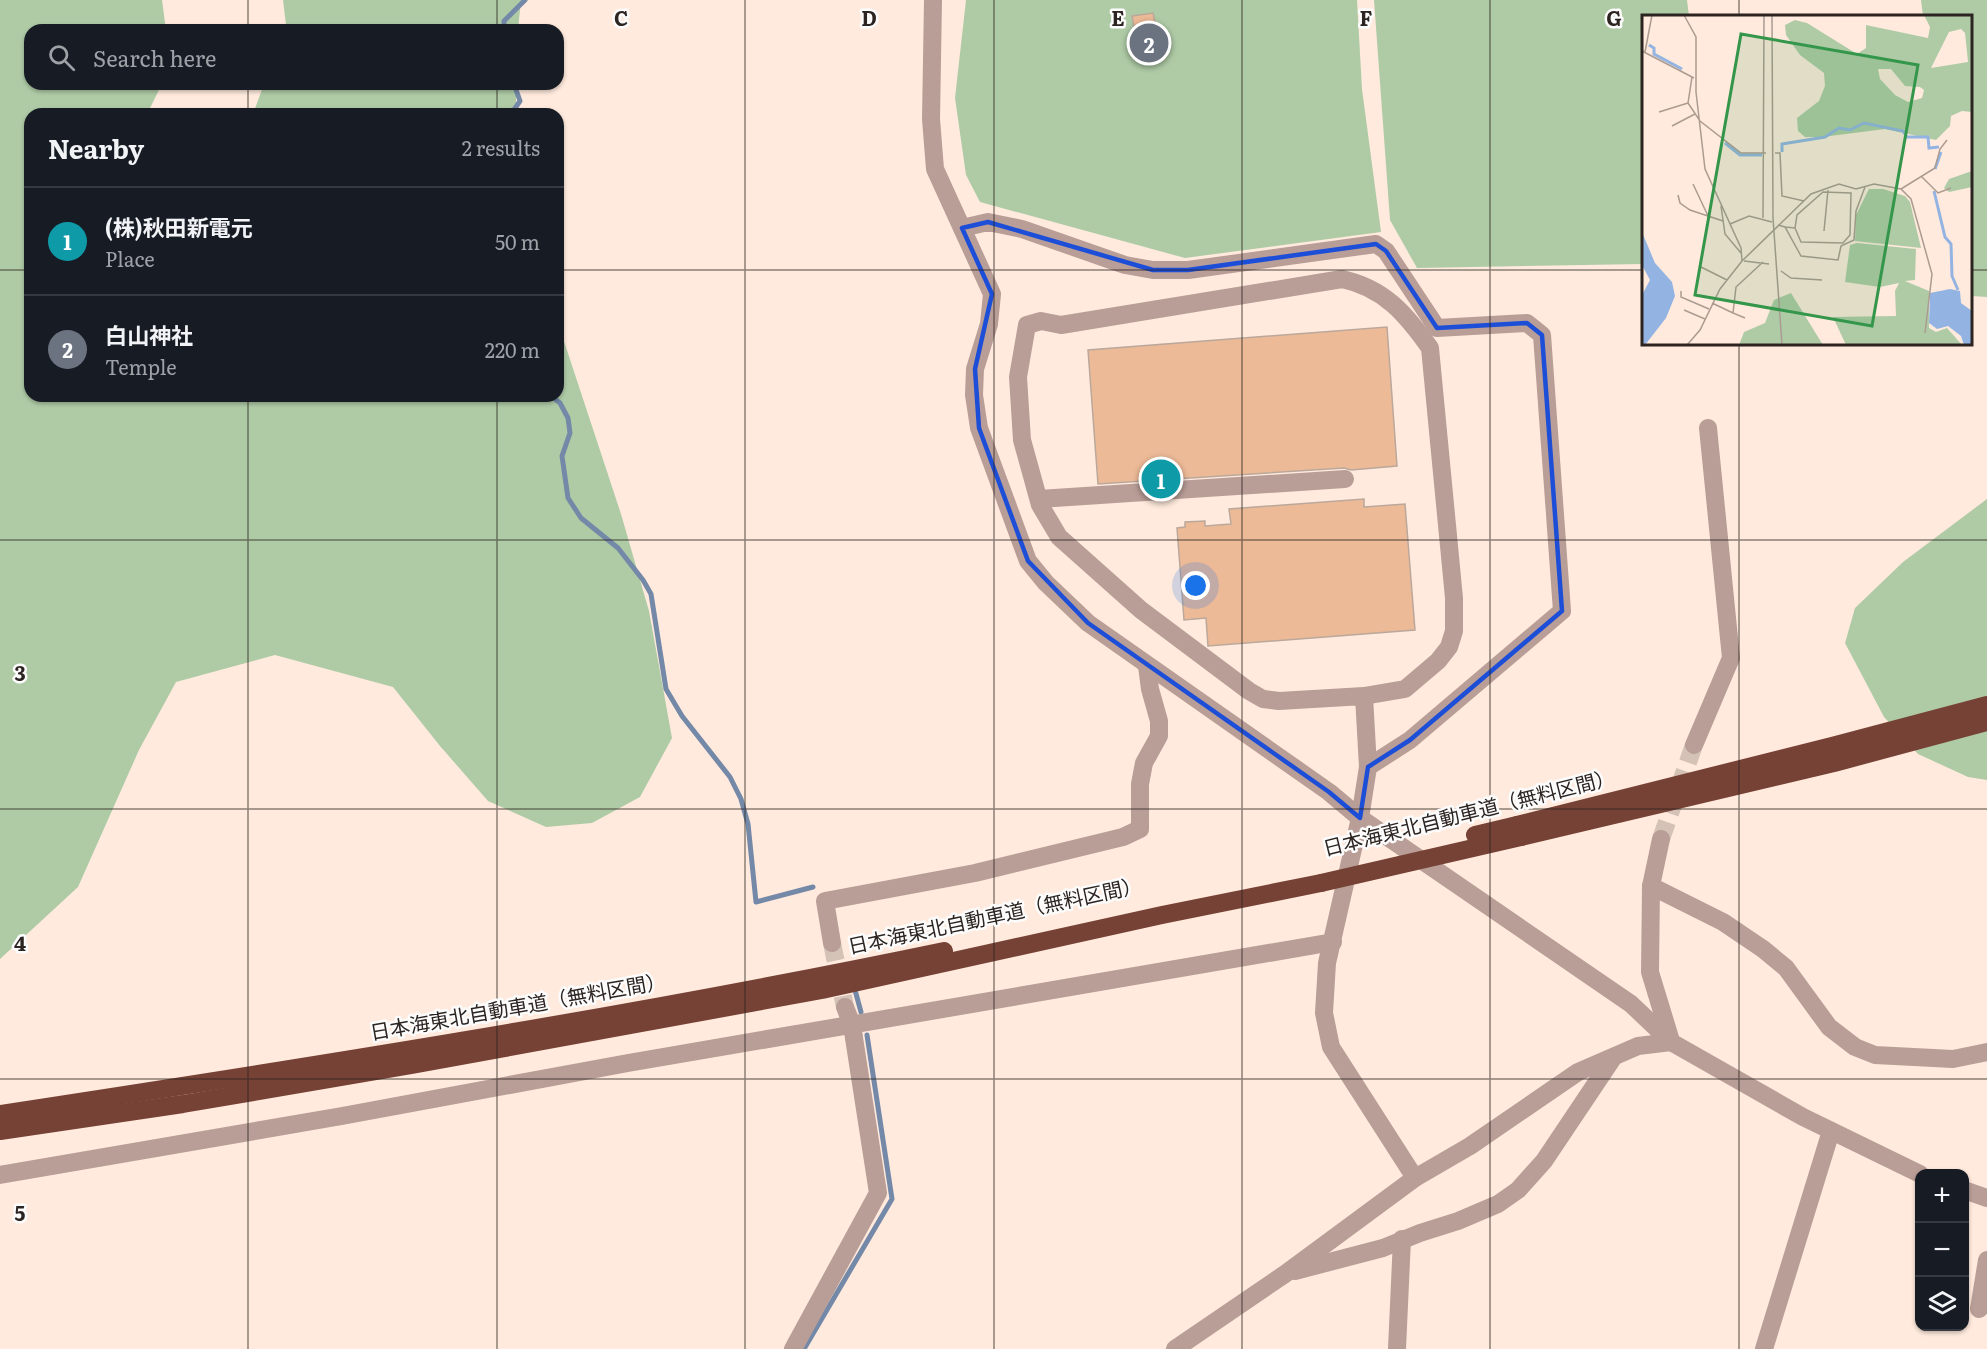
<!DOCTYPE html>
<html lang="en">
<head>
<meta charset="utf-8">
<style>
  :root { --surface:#171b24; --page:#242831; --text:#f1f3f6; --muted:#9ea1a6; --line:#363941; --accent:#34964b }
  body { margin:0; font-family:Literata,"Noto Sans JP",serif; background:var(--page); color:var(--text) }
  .controls { position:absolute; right:18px; bottom:18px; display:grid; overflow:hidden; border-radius:12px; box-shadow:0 2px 4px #0004 }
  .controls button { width:54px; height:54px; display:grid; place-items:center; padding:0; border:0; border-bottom:2px solid var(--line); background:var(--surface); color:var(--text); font:30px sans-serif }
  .you { position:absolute; left:1196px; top:586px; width:21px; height:21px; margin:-15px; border:4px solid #fff; border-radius:50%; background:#1a73e8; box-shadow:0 0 0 9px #1a73e833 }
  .badge { display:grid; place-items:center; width:39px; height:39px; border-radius:50%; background:var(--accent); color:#fff; font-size:20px; font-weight:700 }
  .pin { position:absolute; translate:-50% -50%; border:3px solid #fff; box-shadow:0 2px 6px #0006 }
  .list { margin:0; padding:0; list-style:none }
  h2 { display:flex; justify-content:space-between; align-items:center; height:78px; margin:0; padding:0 24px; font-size:26px }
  h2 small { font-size:20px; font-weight:400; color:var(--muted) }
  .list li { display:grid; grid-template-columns:39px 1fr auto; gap:18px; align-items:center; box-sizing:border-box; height:108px; padding:0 24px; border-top:2px solid var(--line) }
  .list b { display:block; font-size:22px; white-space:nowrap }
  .list p { margin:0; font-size:20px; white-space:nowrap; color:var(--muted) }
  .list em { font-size:20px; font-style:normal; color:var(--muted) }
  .icon { flex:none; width:33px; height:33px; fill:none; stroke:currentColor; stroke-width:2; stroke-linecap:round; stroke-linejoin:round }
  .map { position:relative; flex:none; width:1987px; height:1349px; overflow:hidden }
  .search { position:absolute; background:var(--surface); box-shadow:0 2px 4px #0004; left:24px; top:24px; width:540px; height:66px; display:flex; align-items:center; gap:15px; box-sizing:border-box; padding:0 21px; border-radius:18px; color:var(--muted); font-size:22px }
  .panel { position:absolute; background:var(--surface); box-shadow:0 2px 4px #0004; left:24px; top:108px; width:540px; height:294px; border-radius:18px }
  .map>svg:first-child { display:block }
</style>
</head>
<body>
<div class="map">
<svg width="1987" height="1349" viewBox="0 0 1987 1349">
  <rect width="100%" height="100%" fill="#ffeadd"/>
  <g fill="#afcba6">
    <polygon points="0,0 162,0 166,30 30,30 30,84 162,84 147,114 30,114 30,396 558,396 558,323 621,514 649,611 672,738 640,797 592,823 546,827 488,801 440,746 393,687 275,655 176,682 139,750 78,887 0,959"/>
    <polygon points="283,0 521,0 518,30 284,30 286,25"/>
    <polygon points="966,0 1357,0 1362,89 1381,232 1185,258 980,202 966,175 955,98"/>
    <polygon points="1374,0 1687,0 1689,16 1644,16 1643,264 1417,268 1390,220"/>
    <polygon points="1921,0 1987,0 1987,297 1971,296 1970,16 1923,16"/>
    <polygon points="264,84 516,84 516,114 253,114"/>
    <polygon points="1987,499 1987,780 1968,777 1918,754 1884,717 1845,643 1855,608 1903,562"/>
  </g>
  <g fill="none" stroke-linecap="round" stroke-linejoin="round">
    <g stroke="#7489a8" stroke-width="5">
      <polyline points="504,30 504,21 525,0"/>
      <polyline points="511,114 520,101 514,84"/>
      <polyline points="551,396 560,403 568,418 570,433 562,456 568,498 581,518 618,548 643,580 651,594 666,689 682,716 730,777 741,799 748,824 756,902 813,887"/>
      <polyline points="855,990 861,1012"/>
      <polyline points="804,1349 892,1199 867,1035"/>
    </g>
  </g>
  <g fill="#edba97" stroke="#baa89b" stroke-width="1.5">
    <polygon points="1153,13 1161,50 1136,54 1132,32 1135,32 1132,16"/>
    <polygon points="1387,327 1397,466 1351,470 1344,468 1098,484 1088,350"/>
    <polygon points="1364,499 1364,507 1405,504 1415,630 1208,646 1206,618 1184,620 1177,528 1185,527 1185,522 1205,521 1205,526 1231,524 1229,509"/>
  </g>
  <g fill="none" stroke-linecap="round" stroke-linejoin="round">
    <g stroke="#d5c2b7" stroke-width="18" stroke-dasharray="18 9" stroke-linecap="butt">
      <polyline points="1661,839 1694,745"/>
      <polyline points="832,943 845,1007"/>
    </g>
    <g stroke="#b99e97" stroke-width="18">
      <polyline points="933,0 931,119 935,169 992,294 989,324 975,369 974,395 979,428 1028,561 1046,583 1088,623 1329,792 1360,818 1631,1004 1671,1042 1803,1117 1920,1174"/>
      <polyline points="962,228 988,222 1022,229 1125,265 1153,270 1188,270 1376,244 1386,251 1437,328 1527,323 1542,335 1562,611 1410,740 1368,767 1360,818 1327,963 1324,1013 1331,1047 1415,1178"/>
      <polyline points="1039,499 1345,479"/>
      <path d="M 1364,696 L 1405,689 L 1438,661 L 1449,647 L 1454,631 L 1454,598 L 1430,348 C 1406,314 1384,288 1342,279 L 1061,325 L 1041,321 L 1027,325 L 1018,377 L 1022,440 L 1040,505 L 1059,537 L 1141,610 L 1249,691 L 1263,699 L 1279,701 L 1364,696 L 1368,767"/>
      <polyline points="1694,745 1731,658 1708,428"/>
      <polyline points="1661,839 1651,886 1650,972 1671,1041"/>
      <polyline points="1651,886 1723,922 1763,949 1786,968 1829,1027 1855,1047 1875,1055 1953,1059 1987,1052"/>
      <polyline points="832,943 825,901 975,873 1123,837 1140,829 1140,784 1144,763 1159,736 1159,721 1150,689 1147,666"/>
      <polyline points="0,1175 342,1116 628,1063 1333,942"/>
      <polyline points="1964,1190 1987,1198"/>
      <polyline points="1295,1271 1383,1248 1420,1233 1458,1221 1498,1204 1518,1190 1544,1161 1613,1058"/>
      <polyline points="1979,1309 1987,1260"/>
      <polyline points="793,1349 878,1193 852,1025 845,1007"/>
      <polyline points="1175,1349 1285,1274 1415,1178 1470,1146 1578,1072 1638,1046 1671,1042"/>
      <polyline points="1397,1349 1402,1239"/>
      <polyline points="1764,1349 1831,1131"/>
    </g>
    <g stroke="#764236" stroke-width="18">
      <polyline points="1517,825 1832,746 1987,705"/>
      <polyline points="1521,837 1834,763 1987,722"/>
      <path d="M 0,1114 C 315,1066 632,1016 944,951"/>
      <polyline points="0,1131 183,1104 412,1065 822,990 1162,915 1321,883"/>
    </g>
    <g stroke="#764236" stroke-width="18">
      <polyline points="1475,835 1517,825"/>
      <polyline points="1321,883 1521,837"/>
    </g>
  </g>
  <path fill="none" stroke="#1d4ed8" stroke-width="4.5" stroke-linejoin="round" d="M 988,222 L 1153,270 L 1188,270 L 1376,244 L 1386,251 L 1437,328 L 1527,323 L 1542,335 L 1562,611 L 1410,740 L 1368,767 L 1360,818 L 1329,792 L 1088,623 L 1028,561 L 979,428 L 975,369 L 992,294 L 962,228 Z"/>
  <path fill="none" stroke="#2c2420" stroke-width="1.5" stroke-opacity="0.55" d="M 248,0 L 248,30M 497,0 L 497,30M 745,0 L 745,1349M 994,0 L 994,1349M 1242,0 L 1242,1349M 1490,0 L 1490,1349M 1739,0 L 1739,16M 248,84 L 248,114M 497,84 L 497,114M 0,270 L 30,270M 558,270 L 1644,270M 1970,270 L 1987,270M 1739,344 L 1739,1349M 248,396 L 248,1349M 497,396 L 497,1349M 0,540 L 1987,540M 0,809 L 1987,809M 0,1079 L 1987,1079"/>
  <g text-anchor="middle" stroke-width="5" stroke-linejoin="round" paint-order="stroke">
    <g font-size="20" fill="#2c2420" stroke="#fcfcfc">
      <text transform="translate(1469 813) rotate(-14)" y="7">日本海東北自動車道（無料区間）</text>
      <text transform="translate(995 916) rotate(-12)" y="7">日本海東北自動車道（無料区間）</text>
      <text transform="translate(518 1007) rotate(-10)" y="7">日本海東北自動車道（無料区間）</text>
    </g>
  </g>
  <g transform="translate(1642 15)">
    <rect width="330" height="330" fill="#ffeadd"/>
    <path d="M 282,0 L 330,0 L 330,97 L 320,96 L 309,101 L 308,111 L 294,125 L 243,114 L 180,122 L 163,122 L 156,116 L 155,103 L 177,86 L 183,71 L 182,58 L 158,40 L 144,20 L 143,10 L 153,5 L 165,8 L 215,39 L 224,33 L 224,10 L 286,23 L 288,12 ZM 319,14 L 323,18 L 326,47 L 289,53 L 307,17 ZM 236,54 L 249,54 L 263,71 L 278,72 L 282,75 L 280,83 L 266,87 L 253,80 L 238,64 ZM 330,156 L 330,172 L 307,177 L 302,173 L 307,164 ZM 227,174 L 241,174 L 263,181 L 268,187 L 279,233 L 213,226 L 214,200 ZM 215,228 L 274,234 L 273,265 L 263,266 L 287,276 L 287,313 L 294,317 L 305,313 L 320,330 L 204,330 L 191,302 L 254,301 L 253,276 L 257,268 L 238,272 L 203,267 L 208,230 ZM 149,278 L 181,330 L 97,330 L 102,317 L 123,308 L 132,285 Z" fill="#afcba6" fill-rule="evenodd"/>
    <path d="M 0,217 L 13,248 L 30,267 L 33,281 L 24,303 L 3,330 L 0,330 L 0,280 L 8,265 L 0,250 ZM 308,274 L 318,276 L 319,288 L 330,296 L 330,330 L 322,330 L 319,321 L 306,311 L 295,314 L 287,308 L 288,278 Z" fill="#93b4e2"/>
    <path fill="none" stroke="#93b4e2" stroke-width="3" d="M 7,30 L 12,33 L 12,39 L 40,54M 83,128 L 98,140 L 120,140M 140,137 L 140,129 L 183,122 L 197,113 L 208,115 L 222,108 L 261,116 L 265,122 L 286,122 L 287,133 L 297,132M 293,154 L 299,137M 292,176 L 303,222 L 309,229 L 310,261 L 316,275"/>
    <path fill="none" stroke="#ab9b91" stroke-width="1.5" d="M 42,0 L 54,22 L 54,77 L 63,154 L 99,233 L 100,246M 130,0 L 131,203 L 140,330M 0,36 L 52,63M 3,37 L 10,0M 50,62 L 46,88 L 58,106 L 99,138 L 124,138M 17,97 L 46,88M 30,111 L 53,99M 133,138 L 138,138 L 140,181 L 162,186M 279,161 L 296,178 L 309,173M 51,169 L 67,203M 259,174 L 293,153 L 298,134 L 305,125M 36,180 L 38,188 L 48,195 L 81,206M 79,191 L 83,219 L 99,238M 121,203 L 122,0M 88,209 L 107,201 L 130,207M 136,210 L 143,212 L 159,241 L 196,245 L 199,231 L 212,225 L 214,196 L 223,172M 143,212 L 153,213 L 155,200 L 181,177 L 209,178 L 208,220 L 201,228 L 159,227 L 153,213M 182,216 L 186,175M 102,246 L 127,249M 57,251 L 85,265M 139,256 L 149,263 L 180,265M 39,276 L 39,282 L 67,294M 70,288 L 91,298M 42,295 L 63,304M 103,303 L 91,298 L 94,272 L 121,247M 45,330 L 58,315 L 78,274 L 100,246 L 169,179 L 197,169 L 214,174 L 232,169 L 259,174 L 269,184 L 290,259 L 283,318"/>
    <path fill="#34964b" fill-opacity="0.15" stroke="#34964b" stroke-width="3" d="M 99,19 L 276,50 L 230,311 L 53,280 Z"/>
    <rect width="330" height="330" fill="none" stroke="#2c2420" stroke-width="3"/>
  </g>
  <g font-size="20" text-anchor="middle" font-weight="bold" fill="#2c2420" stroke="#fcfcfc" stroke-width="5" stroke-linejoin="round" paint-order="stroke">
    <text x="621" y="26">C</text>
    <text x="869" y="26">D</text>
    <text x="1118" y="26">E</text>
    <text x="1366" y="26">F</text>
    <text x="1614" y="26">G</text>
    <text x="20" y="681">3</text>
    <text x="20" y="951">4</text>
    <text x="20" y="1221">5</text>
  </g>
</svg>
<div class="controls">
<button>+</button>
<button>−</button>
<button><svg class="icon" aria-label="layers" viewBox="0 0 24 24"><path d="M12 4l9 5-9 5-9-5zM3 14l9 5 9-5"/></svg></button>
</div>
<div class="you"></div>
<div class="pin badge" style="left:1161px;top:479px;background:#0f9aa8">1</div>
<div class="pin badge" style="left:1149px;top:43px;background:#6b7280">2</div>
<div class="search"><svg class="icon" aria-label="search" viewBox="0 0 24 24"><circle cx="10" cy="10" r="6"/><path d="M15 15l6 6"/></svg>Search here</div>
<section class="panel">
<h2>Nearby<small>2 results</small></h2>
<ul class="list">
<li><span class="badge" style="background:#0f9aa8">1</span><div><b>(株)秋田新電元</b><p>Place</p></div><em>50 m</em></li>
<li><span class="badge" style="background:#6b7280">2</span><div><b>白山神社</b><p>Temple</p></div><em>220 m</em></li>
</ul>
</section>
</div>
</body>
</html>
